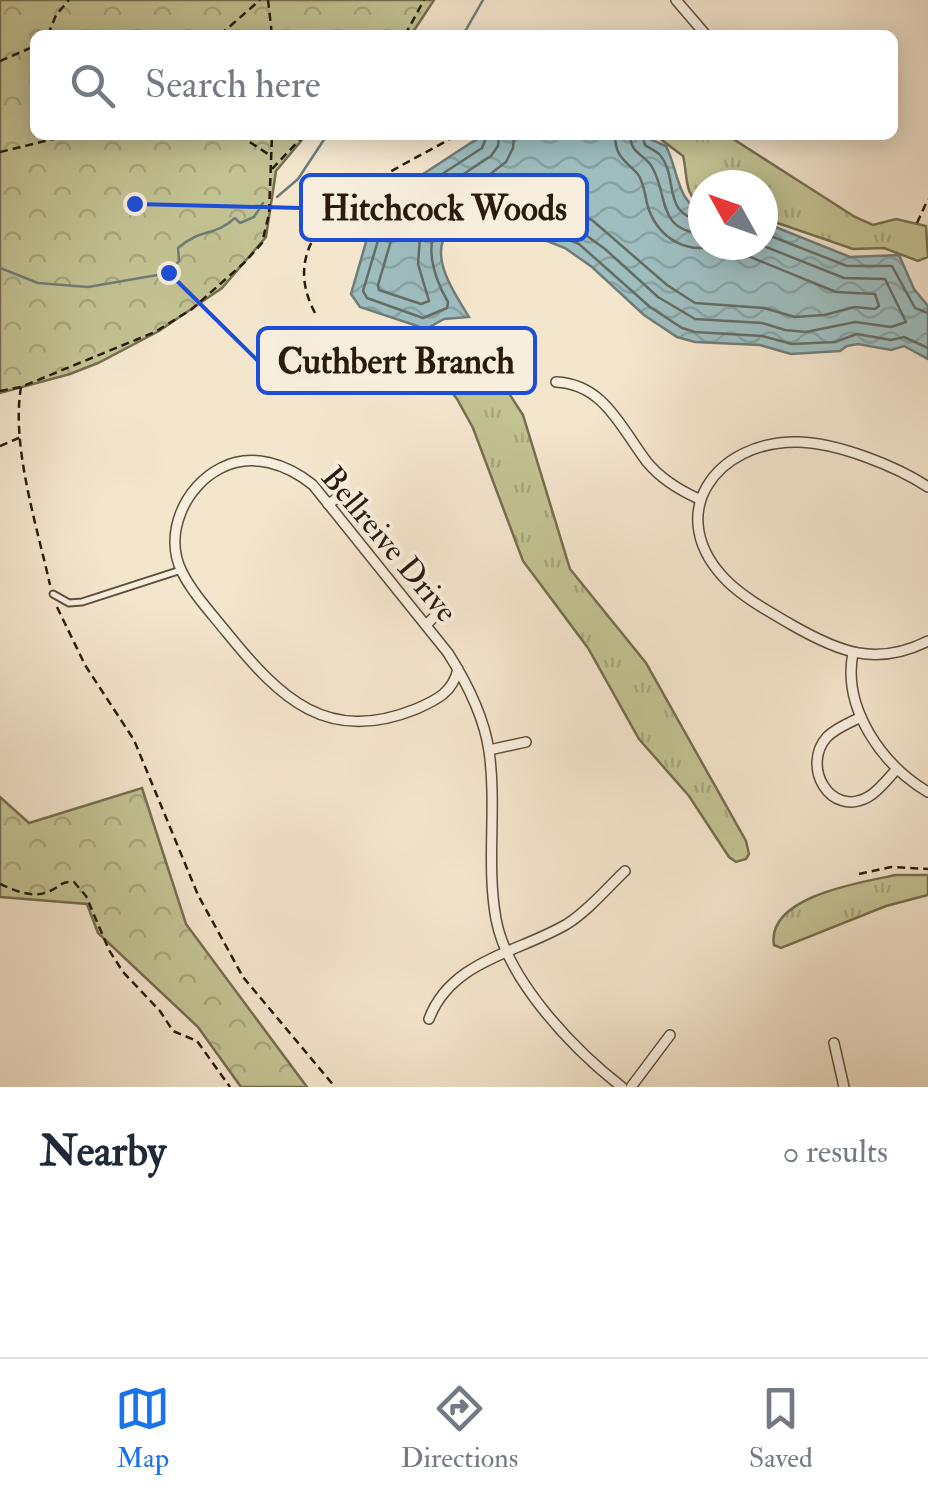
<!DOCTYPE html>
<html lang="en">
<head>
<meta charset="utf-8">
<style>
  :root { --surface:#fff; --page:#f6f6f7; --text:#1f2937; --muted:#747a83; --line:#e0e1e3; --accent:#1a73e8 }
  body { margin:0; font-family:"IM FELL Double Pica",serif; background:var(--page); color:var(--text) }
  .compass { position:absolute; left:688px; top:170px; width:90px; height:90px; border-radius:50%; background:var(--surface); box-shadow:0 5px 25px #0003; rotate:310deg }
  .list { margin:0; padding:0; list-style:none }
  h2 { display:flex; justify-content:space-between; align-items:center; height:130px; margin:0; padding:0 40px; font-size:42px }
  h2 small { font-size:32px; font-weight:400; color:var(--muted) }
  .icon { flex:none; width:55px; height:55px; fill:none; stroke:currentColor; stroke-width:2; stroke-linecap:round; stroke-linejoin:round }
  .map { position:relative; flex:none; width:928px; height:1087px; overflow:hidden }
  .search { position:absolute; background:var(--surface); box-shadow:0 5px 25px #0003; left:30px; right:30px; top:30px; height:110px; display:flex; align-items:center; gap:25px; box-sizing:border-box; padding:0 35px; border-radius:15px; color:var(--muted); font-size:38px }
  .sheet { height:270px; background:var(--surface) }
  nav { display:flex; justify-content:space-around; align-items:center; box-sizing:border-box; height:140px; border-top:2px solid var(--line); background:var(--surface); font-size:28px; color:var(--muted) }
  nav a { display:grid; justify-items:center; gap:5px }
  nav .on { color:var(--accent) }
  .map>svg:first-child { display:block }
</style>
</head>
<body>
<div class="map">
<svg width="928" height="1087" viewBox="0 0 928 1087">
  <defs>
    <pattern id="grass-tufts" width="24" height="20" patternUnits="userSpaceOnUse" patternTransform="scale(2.5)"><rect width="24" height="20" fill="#c3c293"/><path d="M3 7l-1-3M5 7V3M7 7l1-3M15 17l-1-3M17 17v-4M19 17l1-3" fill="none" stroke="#a8a67d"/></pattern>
    <pattern id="forest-crowns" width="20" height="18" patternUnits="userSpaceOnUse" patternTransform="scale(2.5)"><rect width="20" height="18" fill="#c3c293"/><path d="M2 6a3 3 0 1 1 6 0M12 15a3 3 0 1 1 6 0" fill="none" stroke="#a8a67d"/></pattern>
    <pattern id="water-waves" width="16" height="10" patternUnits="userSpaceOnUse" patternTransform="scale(2.5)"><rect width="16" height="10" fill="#9ebdbf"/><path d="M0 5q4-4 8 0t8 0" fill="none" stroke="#88a2a3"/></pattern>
  </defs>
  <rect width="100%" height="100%" fill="#f4e5cd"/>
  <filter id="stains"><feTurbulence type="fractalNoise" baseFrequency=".002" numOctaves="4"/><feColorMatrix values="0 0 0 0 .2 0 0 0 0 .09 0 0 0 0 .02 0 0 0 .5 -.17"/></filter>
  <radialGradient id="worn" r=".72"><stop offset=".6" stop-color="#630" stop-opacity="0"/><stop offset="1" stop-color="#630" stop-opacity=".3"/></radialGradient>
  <g fill="url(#grass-tufts)" stroke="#766e4f" stroke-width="2.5">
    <path d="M 655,135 L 727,135 L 855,217 L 873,225 L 896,219 L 926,226 L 928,257 L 918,261 L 884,248 L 853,249 L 763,218 L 763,185 L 703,185 L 703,205 C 683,197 688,174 683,156 Z"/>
    <polygon points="455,330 485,356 523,415 570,569 646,663 746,841 749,854 746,859 736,862 729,857 689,796 639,739 588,648 523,561 473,428 457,399 422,355 422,348 442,331"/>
    <path d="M 896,875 L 928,875 L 928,895 L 886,906 L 781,948 L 774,945 C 766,896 863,882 896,875 Z"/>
  </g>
  <g fill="url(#forest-crowns)" stroke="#766e4f" stroke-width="2.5">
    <polygon points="0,0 434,0 411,35 35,35 35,135 306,135 276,171 266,237 222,288 159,331 98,363 70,374 0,393"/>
    <polygon points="142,788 186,924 307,1087 241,1087 198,1027 98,933 87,904 0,897 0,797 29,823"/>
  </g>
  <path fill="url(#water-waves)" stroke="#707c77" stroke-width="2.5" d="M 483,135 L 641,135 L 666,146 C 678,169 677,203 703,212 L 703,245 L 763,245 L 763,222 L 850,257 L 899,255 L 914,289 L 928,306 L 928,359 L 904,346 L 891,350 L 858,344 L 847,346 L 840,351 L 791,354 L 760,345 L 695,342 L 677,337 L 644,315 L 592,267 L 565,248 L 529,234 L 504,234 L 460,220 C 421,246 451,287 469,317 L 444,319 L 426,329 L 360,307 L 351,294 L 377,204 Z"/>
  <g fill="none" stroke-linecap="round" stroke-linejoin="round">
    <g stroke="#646c65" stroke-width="2.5">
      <path d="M 487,135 L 482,148 L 387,210 L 363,291 L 367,298 L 423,318 L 447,308 L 448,302 C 431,274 416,221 462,210 L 503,224 L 532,225 L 579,244 L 650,307 L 682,328 L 695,332 L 762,336 L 792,344 L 835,342 L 857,334 L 891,340 L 904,337 L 928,348"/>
      <polyline points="499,135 498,146 491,156 398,217 378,285 379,290 421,304 429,301 418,264 420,237 426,221 436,209 449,200 461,198 503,211 535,212 576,228 605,249 658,297 695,319 762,323 785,330 806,332 855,322 891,327 906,322 885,279 844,278 761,245"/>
      <polyline points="514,135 513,148 506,162 481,181 481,188 504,196 539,198 592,220 667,285 695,303 764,308 795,317 824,315 855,307 875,309 879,306 875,294 836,292 748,256 734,245"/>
      <path d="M 615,135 C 615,156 624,160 637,173 C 645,182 645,200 649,210 C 660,239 688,255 718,245"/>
      <path d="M 630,135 C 631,155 644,153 652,167 C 669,196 656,230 703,234"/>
      <path d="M 642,135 L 645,145 C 649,148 655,150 659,154 C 680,177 660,215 703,221"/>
      <polyline points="763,233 847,266 892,266 915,308 928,313"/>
    </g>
    <g stroke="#707c77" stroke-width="2.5">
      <polyline points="463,35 483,0"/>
      <polyline points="277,197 298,179 327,135"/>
      <path d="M 0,268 L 38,283 L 88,287 L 169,273 L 179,261 L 178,248 C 201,228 214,237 235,218 L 240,223 L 254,217 L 263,203"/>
    </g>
    <g stroke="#5c4e3c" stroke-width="9">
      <polyline id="service" points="53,594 69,603 82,602 181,570"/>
    </g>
    <g stroke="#5c4e3c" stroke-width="12">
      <g id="minor">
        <polyline points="676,0 706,35"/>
        <path d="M 556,382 C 604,384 621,428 647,462 C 661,479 679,490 699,499"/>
        <path d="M 928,487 C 896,466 838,443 799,442 C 715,440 661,516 728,582 C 747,600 770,612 792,625 C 839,652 876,667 928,641"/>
        <polyline points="328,504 347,492"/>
        <polyline points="426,625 437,614"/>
        <path d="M 853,653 C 842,708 882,765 928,792"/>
        <path d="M 458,669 C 453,692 437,700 416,709 C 327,745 280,698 228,634 C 212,614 193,594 182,572 C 163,534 185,486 221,468 C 252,452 287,464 313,485 L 448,653 C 467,683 484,716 489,751 C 497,807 486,864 496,919 C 507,980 574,1050 622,1087"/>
        <path d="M 861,717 C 849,723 836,728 827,737 C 801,766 830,818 868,797 C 879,791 888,778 897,769"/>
        <polyline points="489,750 526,742"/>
        <path d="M 429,1019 C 451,960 518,953 567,924 C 589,910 607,888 625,871"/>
        <polyline points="834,1043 844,1087"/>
        <polyline points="631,1087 670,1035"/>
      </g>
    </g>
    <g stroke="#2a1b0b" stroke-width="2.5" stroke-dasharray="8 5" stroke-linecap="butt">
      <polyline points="268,0 272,35"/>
      <polyline points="48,35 56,15 69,0"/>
      <polyline points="220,35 260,0"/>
      <polyline points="405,35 424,0"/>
      <polyline points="0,61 35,46"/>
      <polyline points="239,135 271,156"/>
      <polyline points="0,152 70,135"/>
      <polyline points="272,169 304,135"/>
      <polyline points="917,223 928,199"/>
      <path d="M 315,313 C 266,221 394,172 457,135"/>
      <path d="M 21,387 C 11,446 37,526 50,585"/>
      <polyline points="0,391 21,387 155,332 192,309 245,262 262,243 269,214 272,135"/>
      <polyline points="0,446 21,437"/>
      <polyline points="57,607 85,665 134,740 198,895 243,977 335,1087"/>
      <polyline points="859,874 891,867 928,869"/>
      <path d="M 0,884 C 16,891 33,899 50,891 C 61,886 61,881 74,882 L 86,896 L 109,950 L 123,972 L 160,1011 L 173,1031 L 197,1041 L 230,1087"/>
    </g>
    <use href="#service" stroke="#f8eede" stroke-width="5"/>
    <use href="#minor" stroke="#f8eede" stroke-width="9"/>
  </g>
  <g text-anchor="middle" stroke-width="8" stroke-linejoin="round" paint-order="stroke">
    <g font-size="32" fill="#2a1b0b" stroke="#f8eede">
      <text transform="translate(390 544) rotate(50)" y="11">Bellreive Drive</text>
    </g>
  </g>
  <path fill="none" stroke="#1d4ed8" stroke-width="4" d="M135 204L301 208M169 273L258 361"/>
  <g fill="#1d4ed8" stroke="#f8eede" stroke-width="4">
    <circle cx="135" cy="204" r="10"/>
    <circle cx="169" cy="273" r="10"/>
  </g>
  <g fill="#f8eede" stroke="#1d4ed8" stroke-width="4">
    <rect x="301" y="175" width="286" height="65" rx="10"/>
    <rect x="258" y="328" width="277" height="65" rx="10"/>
  </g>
  <g font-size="35" text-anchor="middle" font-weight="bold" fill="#2a1b0b">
    <text x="444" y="220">Hitchcock Woods</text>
    <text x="396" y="373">Cuthbert Branch</text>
  </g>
  <rect width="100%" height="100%" filter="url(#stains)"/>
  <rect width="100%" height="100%" fill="url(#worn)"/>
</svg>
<svg class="compass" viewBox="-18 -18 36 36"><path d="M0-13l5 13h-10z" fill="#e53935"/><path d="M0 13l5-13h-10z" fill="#747a83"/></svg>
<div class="search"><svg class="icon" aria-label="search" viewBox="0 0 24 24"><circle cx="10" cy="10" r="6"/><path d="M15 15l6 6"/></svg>Search here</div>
</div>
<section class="sheet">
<h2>Nearby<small>0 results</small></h2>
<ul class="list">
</ul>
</section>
<nav>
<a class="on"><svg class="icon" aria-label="map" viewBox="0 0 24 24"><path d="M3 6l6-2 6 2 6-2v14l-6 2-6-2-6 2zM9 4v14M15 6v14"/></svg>Map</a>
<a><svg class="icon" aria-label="directions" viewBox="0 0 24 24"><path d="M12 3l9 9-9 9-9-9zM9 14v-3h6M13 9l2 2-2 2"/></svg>Directions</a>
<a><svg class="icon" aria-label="saved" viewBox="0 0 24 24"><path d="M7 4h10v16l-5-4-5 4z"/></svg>Saved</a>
</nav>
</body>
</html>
